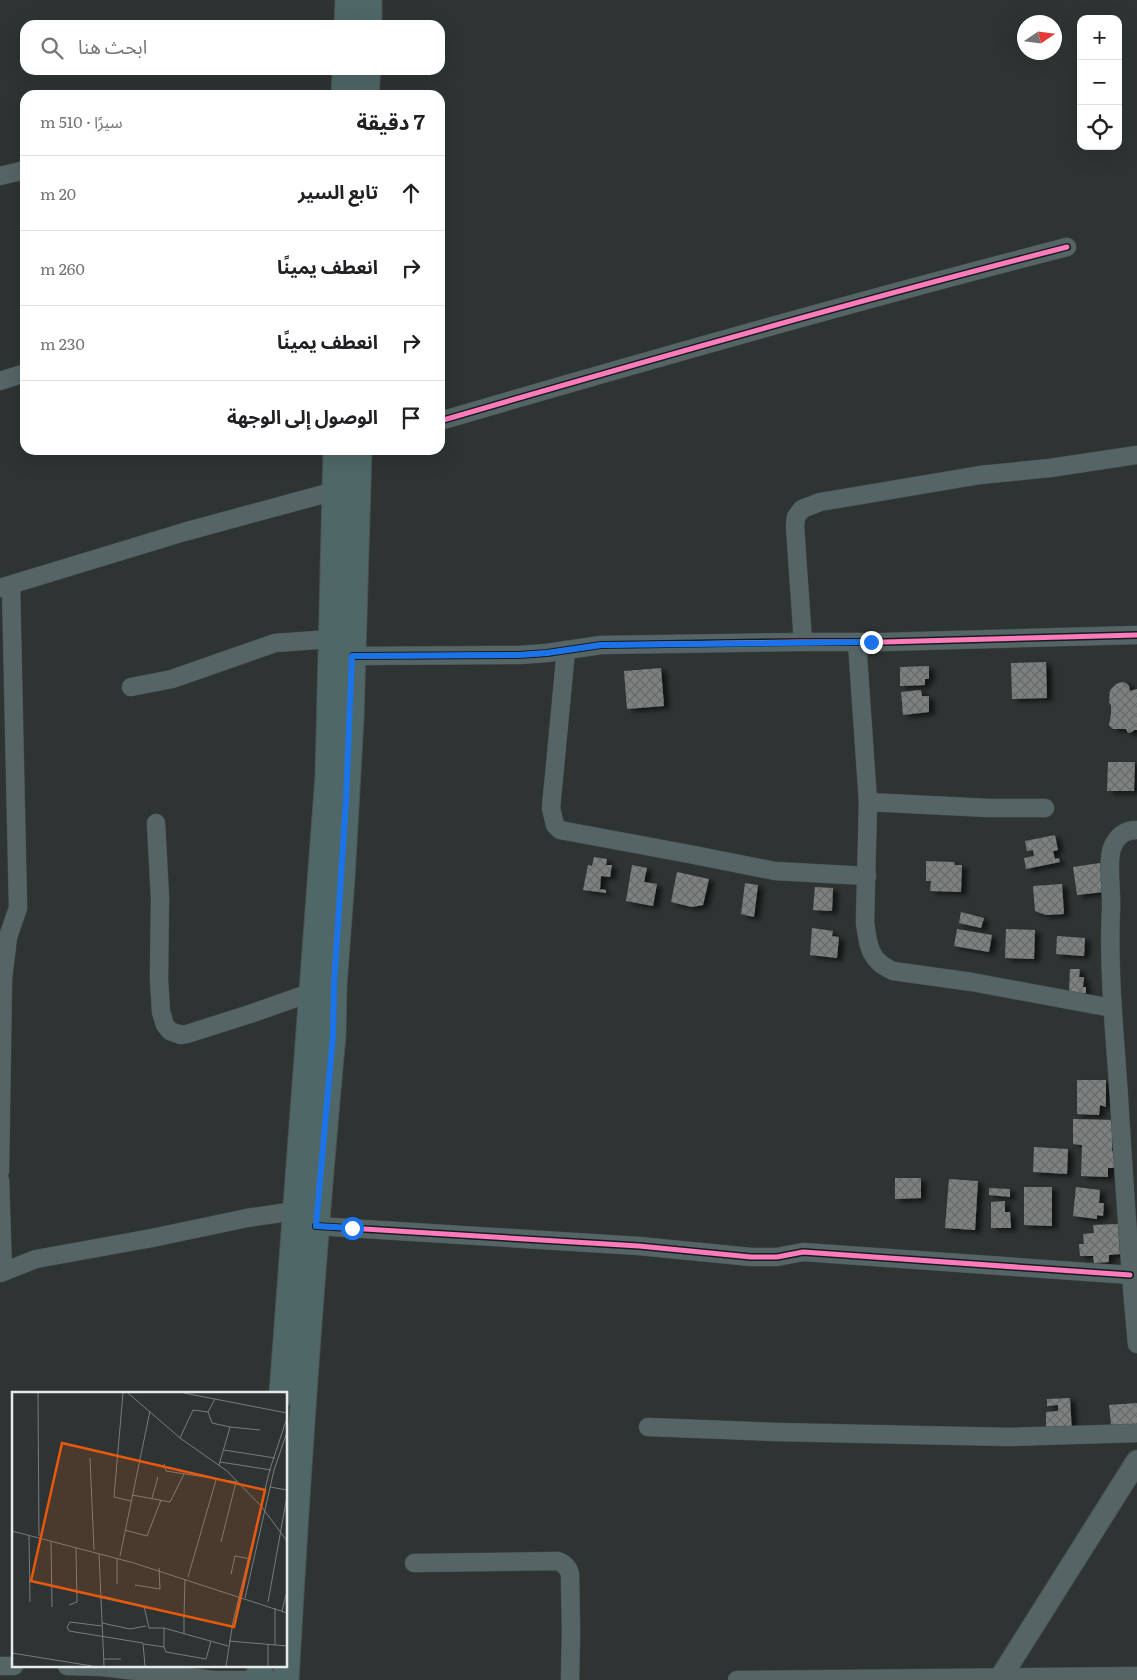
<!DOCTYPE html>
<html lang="ar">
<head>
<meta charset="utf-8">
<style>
  :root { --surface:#fff; --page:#f2f2f2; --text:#202124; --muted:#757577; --line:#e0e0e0 }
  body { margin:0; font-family:Literata,"Noto Sans Arabic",serif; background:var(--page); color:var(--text); direction:rtl }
  .controls { position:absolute; right:15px; top:15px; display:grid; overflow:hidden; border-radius:10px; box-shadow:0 5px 20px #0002 }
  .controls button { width:45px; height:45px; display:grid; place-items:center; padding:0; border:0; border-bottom:1px solid var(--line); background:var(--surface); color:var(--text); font:25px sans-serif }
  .compass { position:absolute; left:1017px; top:15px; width:45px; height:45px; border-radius:50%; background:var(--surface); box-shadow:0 5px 20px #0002; rotate:77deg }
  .stop { position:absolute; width:15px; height:15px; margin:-11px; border:4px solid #1a73e8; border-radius:50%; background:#fff }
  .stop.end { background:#1a73e8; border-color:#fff; box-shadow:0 1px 5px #0008 }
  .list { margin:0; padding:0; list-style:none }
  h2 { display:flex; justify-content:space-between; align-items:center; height:65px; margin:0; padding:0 20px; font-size:21px }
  h2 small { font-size:16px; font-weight:400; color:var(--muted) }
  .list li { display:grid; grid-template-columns:32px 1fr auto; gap:15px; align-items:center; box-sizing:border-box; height:75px; padding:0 20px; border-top:1px solid var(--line) }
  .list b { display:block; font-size:19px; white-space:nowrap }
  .list em { font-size:16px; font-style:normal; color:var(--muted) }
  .icon { flex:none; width:28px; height:28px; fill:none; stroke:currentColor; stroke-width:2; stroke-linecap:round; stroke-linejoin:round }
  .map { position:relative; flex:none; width:1137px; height:1680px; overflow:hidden; direction:ltr }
  .search { position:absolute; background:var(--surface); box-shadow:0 5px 20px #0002; left:20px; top:20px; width:425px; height:55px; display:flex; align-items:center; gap:12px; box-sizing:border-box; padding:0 18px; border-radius:15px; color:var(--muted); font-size:19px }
  .panel { position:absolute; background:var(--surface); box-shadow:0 5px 20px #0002; left:20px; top:90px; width:425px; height:365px; border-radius:15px; direction:rtl }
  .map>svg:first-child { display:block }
</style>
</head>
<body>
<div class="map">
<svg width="1137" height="1680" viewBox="0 0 1137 1680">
  <defs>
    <pattern id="building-cross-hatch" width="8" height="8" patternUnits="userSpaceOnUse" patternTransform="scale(1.25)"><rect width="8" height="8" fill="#7d8281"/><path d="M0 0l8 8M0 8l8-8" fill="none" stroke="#676a69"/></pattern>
    <filter id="shadow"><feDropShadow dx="5.5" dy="3" stdDeviation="2.5" flood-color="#0009"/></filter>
  </defs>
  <rect width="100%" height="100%" fill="#2e3433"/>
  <g fill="url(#building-cross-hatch)" filter="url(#shadow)">
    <polygon points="1046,662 1047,698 1012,699 1011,663"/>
    <polygon points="929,666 929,679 925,679 925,685 900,686 900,667"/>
    <polygon points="661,668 664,706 627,709 624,671"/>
    <polygon points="1122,682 1126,683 1129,686 1130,691 1137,689 1137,730 1134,730 1132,732 1128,733 1126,729 1113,729 1109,725 1111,714 1111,705 1109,702 1110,690 1116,684"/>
    <polygon points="921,690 922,696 929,696 929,712 903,715 901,692"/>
    <polygon points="1108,762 1135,762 1134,791 1107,791"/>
    <polygon points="1055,835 1058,850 1053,851 1055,859 1059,858 1060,862 1026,869 1024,858 1034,856 1033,850 1027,851 1025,841"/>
    <polygon points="594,857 607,859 606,865 612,865 610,877 601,876 600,889 606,890 606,893 583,890 588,865 592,866"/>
    <polygon points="926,861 954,862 955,865 962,865 961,892 930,891 931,881 926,881"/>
    <polygon points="1100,863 1104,892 1077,895 1073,867"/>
    <polygon points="632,865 647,868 644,882 657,884 653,906 626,901"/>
    <polygon points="677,872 709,879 703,905 692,907 671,902"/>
    <polygon points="745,883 758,885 754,917 741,914"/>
    <polygon points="1062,884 1064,914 1046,915 1035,911 1033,886"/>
    <polygon points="815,887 833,888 832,911 813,910"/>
    <polygon points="961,912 984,918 981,928 959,923"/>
    <polygon points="812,928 833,931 832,936 839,937 837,958 810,955"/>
    <polygon points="957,929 992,935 989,952 954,946"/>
    <polygon points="1006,929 1035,930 1034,959 1005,958"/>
    <polygon points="1057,936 1085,938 1084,956 1056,954"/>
    <polygon points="1070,969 1080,969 1079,977 1084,977 1083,987 1086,987 1086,993 1069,993"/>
    <polygon points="1077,1080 1106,1080 1106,1107 1100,1105 1099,1115 1077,1114"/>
    <polygon points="1073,1119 1113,1120 1112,1151 1114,1152 1114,1168 1108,1168 1108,1177 1081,1176 1082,1145 1073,1144"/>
    <polygon points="1034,1147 1068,1149 1067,1174 1033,1172"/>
    <polygon points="895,1178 921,1178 921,1198 895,1199"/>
    <polygon points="949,1179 978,1181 975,1230 945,1228"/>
    <polygon points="1024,1187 1052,1187 1052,1226 1024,1225"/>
    <polygon points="1076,1187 1100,1190 1099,1203 1104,1203 1103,1216 1097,1215 1097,1219 1073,1216"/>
    <polygon points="989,1188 1010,1189 1010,1197 989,1195"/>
    <polygon points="1005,1201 1005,1212 1010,1212 1011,1228 991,1228 991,1202"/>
    <polygon points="1118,1224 1120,1254 1109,1255 1109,1262 1094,1263 1093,1256 1080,1256 1079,1244 1084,1244 1083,1234 1094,1233 1093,1225"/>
    <polygon points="1070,1398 1072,1432 1046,1430 1046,1412 1058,1411 1058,1405 1047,1406 1047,1399"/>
    <polygon points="1137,1403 1137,1431 1112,1434 1109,1405"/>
  </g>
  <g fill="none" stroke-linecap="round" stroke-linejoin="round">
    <g stroke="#4c5050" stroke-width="19">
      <g id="minor">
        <polyline points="0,176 25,170"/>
        <polyline points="0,381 25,373"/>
        <path d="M 440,421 C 648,360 857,301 1067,247"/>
        <polyline points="0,588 184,532 335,491"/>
        <polyline points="803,642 795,526 796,517 802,509 820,502 980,475 1050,468 1137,455"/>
        <path d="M 857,642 L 868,802 L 865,922 C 868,945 869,961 893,971 L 972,982 L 1112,1008"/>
        <polyline points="566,650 551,808 555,825 560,830 689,854 775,871 867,876"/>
        <polyline points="353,656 519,655 547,653 601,645 803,642 884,642 1137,635"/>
        <polyline points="131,687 172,679 275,643 331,639"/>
        <polyline points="868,802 988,808 1045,808"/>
        <polyline points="156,823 160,898 159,979 161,1012 165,1025 170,1031 181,1035 187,1034 250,1014 321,989"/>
        <path d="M 1137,830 C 1124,830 1117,836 1112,848 C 1107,863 1112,892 1111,909 C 1108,972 1115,1035 1119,1098 C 1124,1180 1129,1262 1137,1344"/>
        <polyline points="0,1171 3,979 8,937 18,908 11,585"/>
        <polyline points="0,1180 3,1272 0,1273"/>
        <polyline points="316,1226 639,1246 751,1257 777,1257 803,1252 1130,1275"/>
        <polyline points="3,1272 36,1259 152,1238 247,1218 295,1211"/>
        <polyline points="648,1427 776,1432 1010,1437 1137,1433"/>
        <path d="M 414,1563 L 557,1561 C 564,1563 568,1567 570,1574 L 571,1634 L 570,1680"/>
        <polyline points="0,1666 14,1666"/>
        <polyline points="67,1666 102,1667 213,1680 272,1680"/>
        <polyline points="737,1680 1137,1676"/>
      </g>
    </g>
    <g stroke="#4c5050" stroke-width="23">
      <polyline id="tertiary" points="999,1680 1137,1461"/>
    </g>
    <g stroke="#4c5050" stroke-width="27">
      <g id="secondary">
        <polyline points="347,25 348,0"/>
        <polyline points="369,25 369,0"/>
        <polyline points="344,95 345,70"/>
        <polyline points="366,95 368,70"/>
        <polyline points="282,1394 328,776 336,450"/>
        <polyline points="259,1680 260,1666"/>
        <path d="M 286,1680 C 298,1465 313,1249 333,1035 L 334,985 L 342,878 L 351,719 L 359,450"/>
      </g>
    </g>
    <use href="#minor" stroke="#556565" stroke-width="18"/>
    <use href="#tertiary" stroke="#556565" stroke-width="21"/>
    <use href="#secondary" stroke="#4f6867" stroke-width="25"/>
    <g stroke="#181c1c" stroke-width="8">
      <g id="cycleway">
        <path d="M 440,421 C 648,360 857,301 1067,247"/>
        <polyline points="353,656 519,655 547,653 601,645 803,642 884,642 1137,635"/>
        <polyline points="316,1226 639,1246 751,1257 777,1257 803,1252 1130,1275"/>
      </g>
    </g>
    <use href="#cycleway" stroke="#fd7abc" stroke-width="5"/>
  </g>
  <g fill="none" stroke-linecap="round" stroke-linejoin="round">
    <polyline stroke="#1a73e8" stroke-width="6" points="352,1228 316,1226 333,1035 334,985 346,800 352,656 519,655 547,653 601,645 871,642"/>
  </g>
  <g transform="translate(12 1392)">
    <rect width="275" height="275" fill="#2e3433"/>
    <path fill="none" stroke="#777d7d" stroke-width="1" d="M 26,1 L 27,144M 111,1 L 102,105 L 119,109M 116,1 L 168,46 L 215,79 L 249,114 L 275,149M 172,1 L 275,21M 196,20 L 200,31 L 218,35M 168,46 L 181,18 L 196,20 L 203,7M 212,58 L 263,66M 78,66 L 82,158M 208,70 L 259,78M 152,72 L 154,79 L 225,90M 207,73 L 218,35 L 248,38M 258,95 L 275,98M 120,103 L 158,110 L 172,82M 140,106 L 146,85M 113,138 L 135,144 L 149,108M 0,139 L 122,171 L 275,221M 17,144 L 18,210M 39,150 L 40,215M 209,150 L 224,90M 87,162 L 92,274M 108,164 L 138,19M 105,166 L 105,192M 219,182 L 223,164 L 239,167M 176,185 L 204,88M 123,193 L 148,197 L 147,176M 90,204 L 172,224 L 172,242M 233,206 L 262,78 L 275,40M 256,210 L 275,104M 57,213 L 65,210 L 64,156M 132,214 L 137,236 L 152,236 L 216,254M 263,216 L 263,253M 270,219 L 275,199M 172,224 L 173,187M 90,231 L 118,237 L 134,234M 90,234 L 58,230 L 55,235 L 57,239 L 131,251 L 133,274M 217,249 L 275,254M 132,252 L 152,255 L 152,236M 152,255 L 154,260 L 194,267 L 199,249M 0,261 L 80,274M 92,267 L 109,267M 214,274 L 221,230 L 258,77 L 275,26M 256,274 L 256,253"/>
    <path fill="#e8590c" fill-opacity="0.15" stroke="#e8590c" stroke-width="2.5" d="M 50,51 L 253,98 L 222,235 L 19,189 Z"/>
    <rect width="275" height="275" fill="none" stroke="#e5ebeb" stroke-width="2.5"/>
  </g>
</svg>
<div class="controls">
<button>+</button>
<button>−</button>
<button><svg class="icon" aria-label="locate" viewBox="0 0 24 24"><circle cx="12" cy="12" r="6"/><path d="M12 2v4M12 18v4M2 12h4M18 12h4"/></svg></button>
</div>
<svg class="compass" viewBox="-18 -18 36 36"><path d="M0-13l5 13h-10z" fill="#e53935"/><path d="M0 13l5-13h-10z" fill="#757577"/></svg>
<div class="stop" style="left:352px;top:1228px"></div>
<div class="stop end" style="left:871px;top:642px"></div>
<div class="search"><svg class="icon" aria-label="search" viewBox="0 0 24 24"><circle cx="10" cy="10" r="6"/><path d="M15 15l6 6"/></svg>ابحث هنا</div>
<section class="panel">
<h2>7 دقيقة<small>سيرًا · 510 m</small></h2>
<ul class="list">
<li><svg class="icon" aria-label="ahead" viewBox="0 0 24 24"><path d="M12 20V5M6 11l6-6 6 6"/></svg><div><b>تابع السير</b></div><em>20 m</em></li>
<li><svg class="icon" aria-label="right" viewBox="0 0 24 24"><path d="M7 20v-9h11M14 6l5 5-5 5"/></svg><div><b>انعطف يمينًا</b></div><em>260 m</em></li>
<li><svg class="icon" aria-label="right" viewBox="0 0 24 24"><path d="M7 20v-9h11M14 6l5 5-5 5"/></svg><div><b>انعطف يمينًا</b></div><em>230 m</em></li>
<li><svg class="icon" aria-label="arrive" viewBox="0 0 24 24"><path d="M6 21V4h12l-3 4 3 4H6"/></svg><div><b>الوصول إلى الوجهة</b></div></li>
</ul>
</section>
</div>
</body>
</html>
